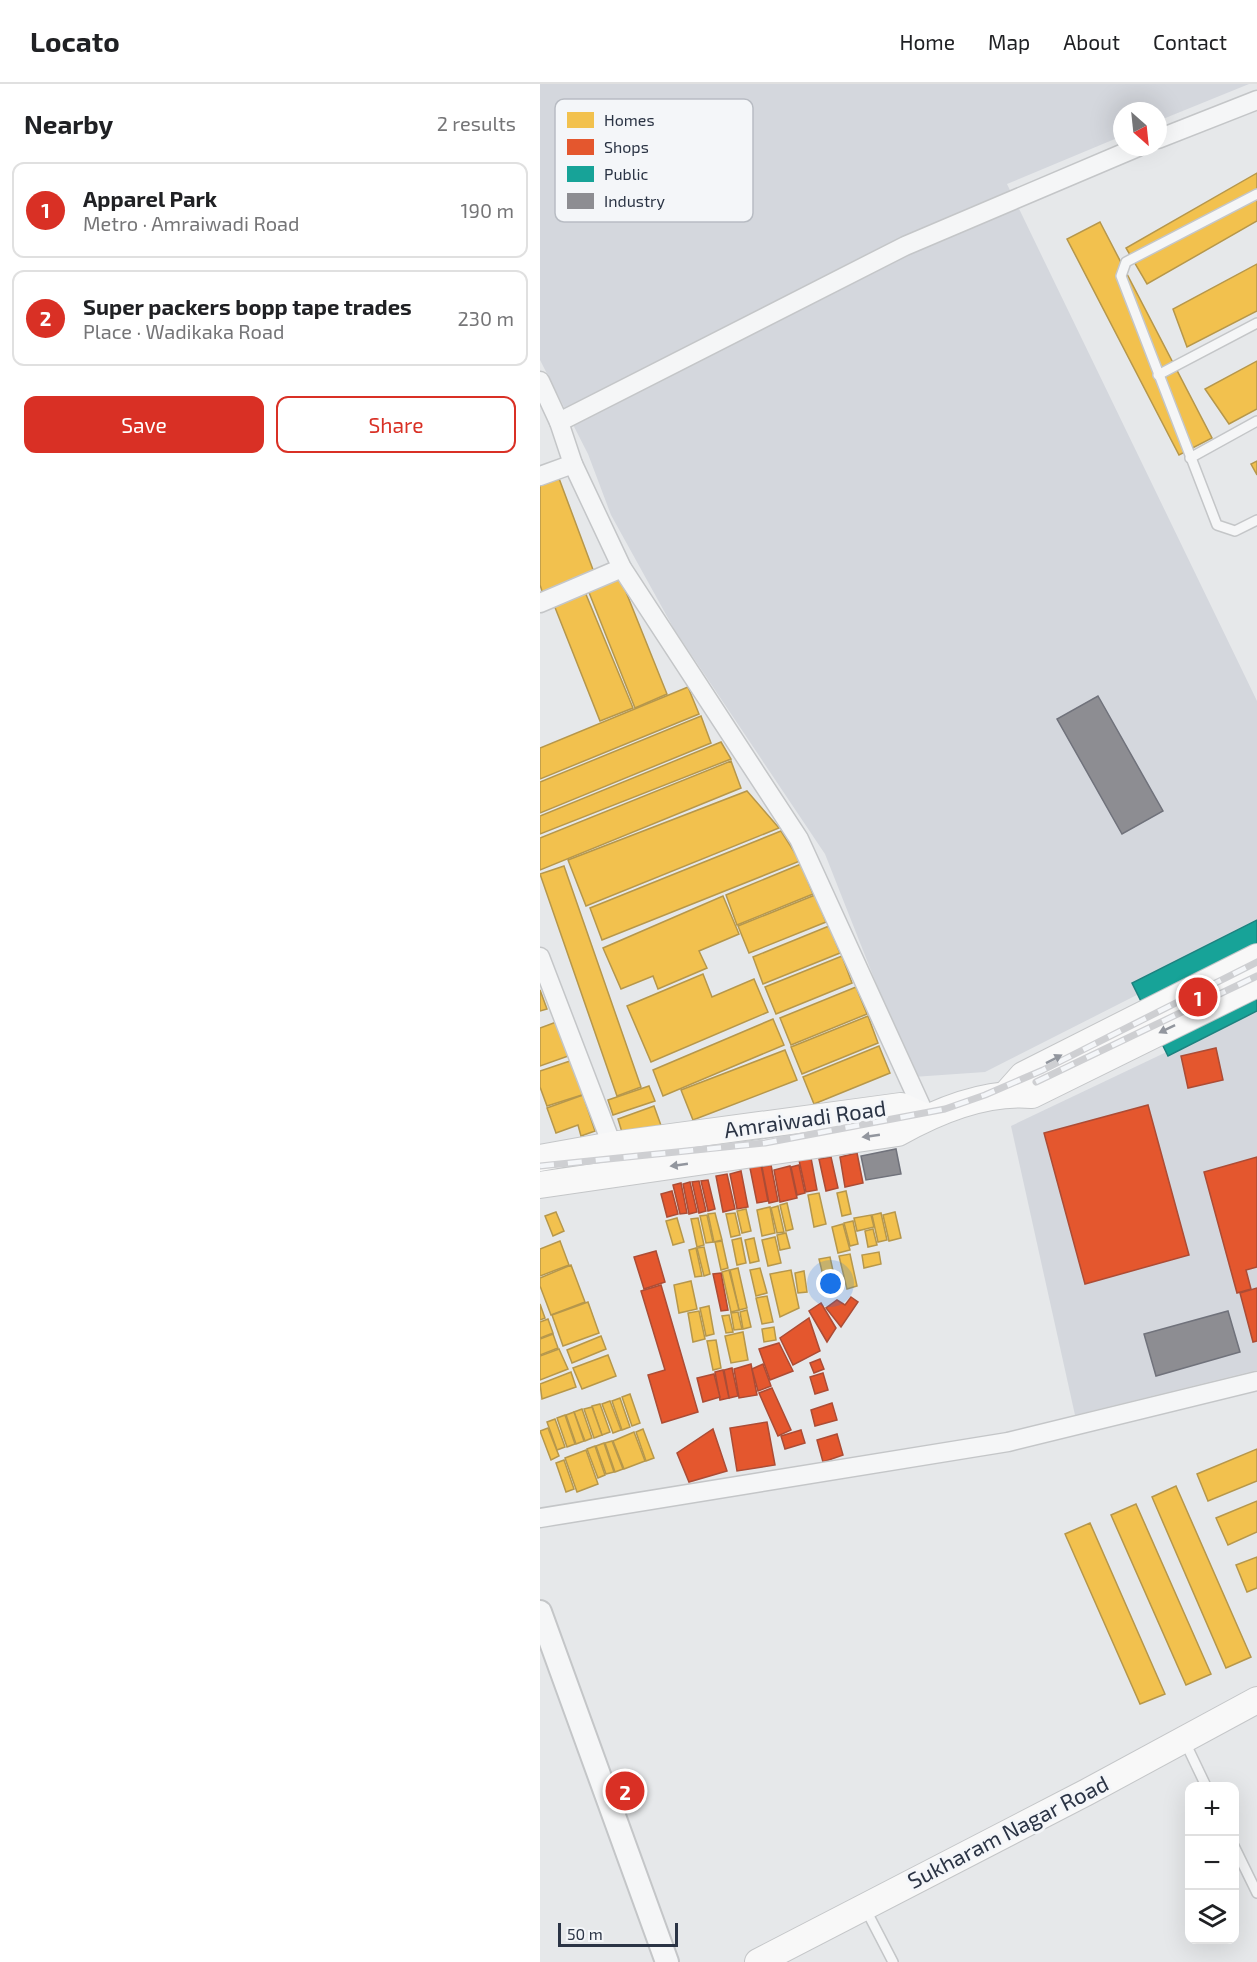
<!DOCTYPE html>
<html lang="en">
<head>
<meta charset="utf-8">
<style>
  :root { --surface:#fff; --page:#f6f6f6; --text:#202124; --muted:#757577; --line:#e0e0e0; --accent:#d93025 }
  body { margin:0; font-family:"Exo 2",sans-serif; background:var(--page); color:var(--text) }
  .controls { position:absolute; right:18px; bottom:18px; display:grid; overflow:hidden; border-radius:12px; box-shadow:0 6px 24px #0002 }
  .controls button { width:54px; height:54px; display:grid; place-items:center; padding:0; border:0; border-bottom:2px solid var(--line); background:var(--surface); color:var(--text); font:30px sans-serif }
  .compass { position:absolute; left:573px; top:18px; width:54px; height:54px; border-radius:50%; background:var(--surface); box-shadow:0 6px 24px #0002; rotate:153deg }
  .scale { position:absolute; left:18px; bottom:15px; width:120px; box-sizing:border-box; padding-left:6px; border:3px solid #2b3445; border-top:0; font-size:16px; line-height:21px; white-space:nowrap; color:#2b3445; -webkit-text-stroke:4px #f4f6f9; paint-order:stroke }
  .you { position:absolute; left:291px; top:1200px; width:21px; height:21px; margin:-15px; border:4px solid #fff; border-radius:50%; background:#1a73e8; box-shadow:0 0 0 9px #1a73e833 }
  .badge { display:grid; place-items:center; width:39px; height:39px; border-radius:50%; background:var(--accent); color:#fff; font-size:20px; font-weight:700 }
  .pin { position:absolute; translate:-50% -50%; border:3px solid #fff; box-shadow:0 2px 6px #0006 }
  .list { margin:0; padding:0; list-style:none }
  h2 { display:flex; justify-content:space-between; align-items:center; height:78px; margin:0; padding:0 24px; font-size:26px }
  h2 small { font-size:20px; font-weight:400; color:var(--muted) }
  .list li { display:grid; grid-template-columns:39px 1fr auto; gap:18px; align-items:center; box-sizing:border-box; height:96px; margin:0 12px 12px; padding:0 12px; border:2px solid var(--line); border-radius:12px }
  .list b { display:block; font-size:22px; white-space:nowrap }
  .list p { margin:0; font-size:20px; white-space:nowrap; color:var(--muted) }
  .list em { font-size:20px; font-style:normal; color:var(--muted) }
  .actions { display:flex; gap:12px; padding:18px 24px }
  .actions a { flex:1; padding:14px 0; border:2px solid var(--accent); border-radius:12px; text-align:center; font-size:21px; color:var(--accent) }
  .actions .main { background:var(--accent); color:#fff }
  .icon { flex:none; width:33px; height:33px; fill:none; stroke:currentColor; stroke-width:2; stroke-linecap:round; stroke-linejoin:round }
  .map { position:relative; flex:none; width:717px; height:1878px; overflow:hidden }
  header { display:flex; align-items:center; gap:36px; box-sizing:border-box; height:84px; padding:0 30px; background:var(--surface); border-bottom:2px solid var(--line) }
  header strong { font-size:28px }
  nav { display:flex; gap:33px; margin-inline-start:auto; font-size:21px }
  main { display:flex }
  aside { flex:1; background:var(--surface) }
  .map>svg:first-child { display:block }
</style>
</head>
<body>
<header>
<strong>Locato</strong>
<nav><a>Home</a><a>Map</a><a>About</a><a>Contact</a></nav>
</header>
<main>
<aside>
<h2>Nearby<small>2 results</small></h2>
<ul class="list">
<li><span class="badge">1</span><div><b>Apparel Park</b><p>Metro · Amraiwadi Road</p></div><em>190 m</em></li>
<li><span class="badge">2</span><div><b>Super packers bopp tape trades</b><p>Place · Wadikaka Road</p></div><em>230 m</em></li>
</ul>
<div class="actions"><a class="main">Save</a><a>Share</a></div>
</aside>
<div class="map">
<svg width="717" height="1878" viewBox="0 0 717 1878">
  <rect width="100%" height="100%" fill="#e6e8ea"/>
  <g fill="#d4d7dd">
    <polygon points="0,0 709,0 618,37 618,27 582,27 582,52 467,100 717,617 717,850 445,988 373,993 285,770 134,545 71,431 48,370 0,276"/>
    <polygon points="717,925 717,1286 535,1331 471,1042"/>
  </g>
  <g fill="#f2c14e" stroke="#b6974b" stroke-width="1.5">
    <polygon points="717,89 717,137 607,200 586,164"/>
    <polygon points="560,138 672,354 639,371 527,155"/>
    <polygon points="717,180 717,227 647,263 633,225"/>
    <polygon points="717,277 717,325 689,340 665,305"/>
    <polygon points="717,377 717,391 711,380"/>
    <polygon points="17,389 55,491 3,510 0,501 0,395"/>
    <polygon points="80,493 127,610 95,624 48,506"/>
    <polygon points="45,508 93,624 60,637 14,521"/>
    <polygon points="148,603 159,630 0,695 0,664"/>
    <polygon points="161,632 171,659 0,729 0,698"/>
    <polygon points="181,658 191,675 0,750 0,732"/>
    <polygon points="191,677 201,704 0,786 0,754"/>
    <polygon points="207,707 239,744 46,822 28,776"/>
    <polygon points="241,747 260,777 62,856 50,824"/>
    <polygon points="261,780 273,810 197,841 186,811"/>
    <polygon points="24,782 101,1003 77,1012 0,790"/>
    <polygon points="275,811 286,838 209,869 198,842"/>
    <polygon points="183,812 199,850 159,867 167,884 118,905 113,892 81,905 63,864"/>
    <polygon points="289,842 300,869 223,900 213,873"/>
    <polygon points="302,872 312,899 236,930 225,903"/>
    <polygon points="163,890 172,913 214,895 228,928 111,978 87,922"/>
    <polygon points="316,903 327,930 251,961 240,934"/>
    <polygon points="0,906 7,925 0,927"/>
    <polygon points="328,932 338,959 262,990 251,963"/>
    <polygon points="233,935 244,961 123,1012 113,986"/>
    <polygon points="19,937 31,971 0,982 0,944"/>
    <polygon points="339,962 350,989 274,1020 263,993"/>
    <polygon points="245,966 257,996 153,1036 141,1006"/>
    <polygon points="33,976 45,1010 7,1022 0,1003 0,987"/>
    <polygon points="109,1002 115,1017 73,1031 68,1016"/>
    <polygon points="43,1011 55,1047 41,1052 38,1041 16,1049 7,1024"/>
    <polygon points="114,1022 123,1047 84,1055 78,1035"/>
    <polygon points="306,1107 311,1130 302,1132 297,1109"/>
    <polygon points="279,1109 286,1140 274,1143 268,1111"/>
    <polygon points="247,1119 253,1145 246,1147 240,1121"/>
    <polygon points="238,1122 244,1148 237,1149 231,1124"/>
    <polygon points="230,1123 235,1149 222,1152 217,1126"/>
    <polygon points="206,1125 211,1147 202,1149 197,1127"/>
    <polygon points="16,1128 24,1147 13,1152 5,1132"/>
    <polygon points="355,1128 361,1154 349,1157 343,1131"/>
    <polygon points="175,1129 182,1156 174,1158 168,1130"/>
    <polygon points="195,1129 200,1151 191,1153 186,1130"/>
    <polygon points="341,1129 347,1156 338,1158 332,1131"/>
    <polygon points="167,1131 173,1158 166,1159 160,1132"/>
    <polygon points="331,1131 334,1143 317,1147 314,1134"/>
    <polygon points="137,1134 144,1158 133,1161 126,1137"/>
    <polygon points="158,1134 164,1161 157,1163 151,1135"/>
    <polygon points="313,1137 318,1160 310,1162 304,1139"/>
    <polygon points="303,1140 310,1166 298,1169 292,1143"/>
    <polygon points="333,1145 337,1161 328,1163 325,1147"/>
    <polygon points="246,1149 250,1164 240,1166 237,1151"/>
    <polygon points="235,1153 241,1179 228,1182 222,1156"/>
    <polygon points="201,1154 206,1179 197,1181 192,1156"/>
    <polygon points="214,1154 219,1177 210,1179 205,1156"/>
    <polygon points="20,1157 29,1181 0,1192 0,1165"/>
    <polygon points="182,1157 188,1184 181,1186 175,1158"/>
    <polygon points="164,1163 170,1190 164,1192 157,1164"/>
    <polygon points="156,1164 162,1192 155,1193 149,1166"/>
    <polygon points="339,1168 341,1180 324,1184 322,1171"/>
    <polygon points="310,1170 317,1202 307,1205 299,1172"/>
    <polygon points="290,1173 297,1205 287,1208 279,1175"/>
    <polygon points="31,1181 45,1218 11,1231 0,1202 0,1194"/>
    <polygon points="198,1184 207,1224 199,1226 190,1186"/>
    <polygon points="220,1184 227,1209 216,1212 210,1186"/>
    <polygon points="189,1186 199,1226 191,1228 182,1188"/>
    <polygon points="251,1186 259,1224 240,1233 230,1190"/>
    <polygon points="264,1187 267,1208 258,1209 255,1189"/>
    <polygon points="151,1197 157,1225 139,1229 134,1201"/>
    <polygon points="227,1212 233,1238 222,1240 216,1214"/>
    <polygon points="48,1218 59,1249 23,1262 12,1231"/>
    <polygon points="0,1220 5,1234 0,1236"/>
    <polygon points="169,1222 174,1250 166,1252 160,1224"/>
    <polygon points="207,1226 211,1243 203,1245 200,1228"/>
    <polygon points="159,1227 165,1255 153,1258 148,1229"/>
    <polygon points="198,1228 202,1245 194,1246 191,1229"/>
    <polygon points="189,1231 193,1248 186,1249 182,1232"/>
    <polygon points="8,1235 13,1249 0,1254 0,1238"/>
    <polygon points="234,1243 236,1256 224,1258 222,1245"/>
    <polygon points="203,1248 208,1276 191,1279 185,1252"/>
    <polygon points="13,1250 18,1264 0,1271 0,1255"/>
    <polygon points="61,1252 66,1265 32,1279 27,1266"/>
    <polygon points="176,1256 181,1284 173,1286 167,1257"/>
    <polygon points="19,1265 28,1285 0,1296 0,1272"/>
    <polygon points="68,1271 76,1292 42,1305 33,1284"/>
    <polygon points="31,1288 36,1303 2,1315 0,1300"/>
    <polygon points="90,1310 100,1339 92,1342 82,1313"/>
    <polygon points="80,1314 90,1343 82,1346 72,1317"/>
    <polygon points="70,1317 81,1346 73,1349 62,1320"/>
    <polygon points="60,1320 70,1348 62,1351 52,1322"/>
    <polygon points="52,1323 62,1351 54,1354 44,1325"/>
    <polygon points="42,1325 52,1354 45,1357 34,1328"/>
    <polygon points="34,1328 44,1357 36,1360 26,1331"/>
    <polygon points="25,1331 35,1360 27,1363 17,1334"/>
    <polygon points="15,1335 25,1363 17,1366 7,1338"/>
    <polygon points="8,1344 19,1372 11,1376 0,1347"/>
    <polygon points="103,1345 114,1374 106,1377 96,1348"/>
    <polygon points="94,1348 105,1377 84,1385 73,1357"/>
    <polygon points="72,1357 83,1385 75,1388 65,1359"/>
    <polygon points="64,1359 74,1388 66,1390 56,1362"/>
    <polygon points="55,1362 65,1391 58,1394 47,1365"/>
    <polygon points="717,1365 717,1397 668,1417 657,1390"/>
    <polygon points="46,1366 58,1400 37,1408 25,1374"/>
    <polygon points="24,1376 34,1405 26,1408 16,1379"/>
    <polygon points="636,1402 711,1573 686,1584 612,1413"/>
    <polygon points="717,1417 717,1448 688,1461 676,1434"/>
    <polygon points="596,1420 671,1590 646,1601 571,1431"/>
    <polygon points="550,1439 625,1610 600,1620 525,1450"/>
    <polygon points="717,1473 717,1504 707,1508 696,1481"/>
  </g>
  <g fill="#e4572e" stroke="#ac4c35" stroke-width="1.5">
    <polygon points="676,964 683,996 648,1004 641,972"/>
    <polygon points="608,1021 649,1171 545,1200 504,1049"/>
    <polygon points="317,1069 323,1099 305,1103 300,1073"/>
    <polygon points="291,1073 298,1104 286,1107 279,1075"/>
    <polygon points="717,1073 717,1183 706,1186 711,1205 697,1209 664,1088"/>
    <polygon points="271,1074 277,1106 266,1108 259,1076"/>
    <polygon points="221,1081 228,1117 217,1119 210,1084"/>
    <polygon points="231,1081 238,1117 229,1119 222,1083"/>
    <polygon points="259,1081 265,1109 257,1111 251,1083"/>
    <polygon points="250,1082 257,1114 240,1118 234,1086"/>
    <polygon points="201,1087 208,1123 197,1125 190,1090"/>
    <polygon points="187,1090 195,1125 183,1128 176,1092"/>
    <polygon points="168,1096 175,1125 168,1127 161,1097"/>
    <polygon points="159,1097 166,1127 159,1129 152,1098"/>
    <polygon points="150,1098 157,1128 149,1130 143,1100"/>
    <polygon points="141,1099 147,1129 140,1130 133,1101"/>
    <polygon points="132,1107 138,1130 127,1133 121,1110"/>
    <polygon points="116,1167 125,1198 104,1205 94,1173"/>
    <polygon points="181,1189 188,1226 181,1227 173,1190"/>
    <polygon points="121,1201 158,1328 122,1339 108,1291 125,1286 101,1207"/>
    <polygon points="717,1204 717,1257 713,1258 700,1209"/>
    <polygon points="311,1213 318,1218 301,1243 286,1224 297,1216 305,1221"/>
    <polygon points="281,1219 296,1244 287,1258 269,1227"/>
    <polygon points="269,1234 280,1267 253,1281 240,1254"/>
    <polygon points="239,1259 253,1287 230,1296 219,1265"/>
    <polygon points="280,1275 284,1285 274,1289 270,1279"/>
    <polygon points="211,1280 217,1311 199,1314 194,1285"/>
    <polygon points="223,1280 231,1302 218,1307 212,1285"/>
    <polygon points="192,1284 198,1312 189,1314 184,1286"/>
    <polygon points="183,1286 189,1314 180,1316 175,1288"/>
    <polygon points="283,1289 288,1306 275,1310 270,1293"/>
    <polygon points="174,1290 180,1313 163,1318 157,1294"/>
    <polygon points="232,1304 251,1346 238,1352 219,1309"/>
    <polygon points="292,1319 297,1336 275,1342 271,1326"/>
    <polygon points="227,1338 235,1381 197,1387 190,1344"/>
    <polygon points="173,1345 187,1387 149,1398 137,1369"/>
    <polygon points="261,1346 265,1359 245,1365 241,1352"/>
    <polygon points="297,1350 303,1371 283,1378 277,1356"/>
  </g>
  <polygon fill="#17a398" stroke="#1d827f" stroke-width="1.5" points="717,836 717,927 628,972 592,899"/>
  <g fill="#8d8d92" stroke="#70727b" stroke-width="1.5">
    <polygon points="558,612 623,727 582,750 517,635"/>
    <polygon points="356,1065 361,1090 326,1096 321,1072"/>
    <polygon points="688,1227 700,1268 616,1292 604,1250"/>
  </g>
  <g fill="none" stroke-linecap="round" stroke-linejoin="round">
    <g stroke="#c4c6c8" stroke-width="12">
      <g id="service">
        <polyline points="717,110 586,178 581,192 677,441 695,447 717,436"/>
        <polyline points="618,291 717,239"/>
        <polyline points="650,374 717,337"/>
        <polyline points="645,1658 666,1702"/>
        <polyline points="694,1762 717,1809"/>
        <polyline points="325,1824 353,1878"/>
      </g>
    </g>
    <g stroke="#c4c6c8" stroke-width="21">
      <g id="minor">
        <polyline points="618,55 717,16"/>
        <polyline points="0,297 19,338 33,380 82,484 259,755 386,1033"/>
        <polyline points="19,338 365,162 598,63"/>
        <polyline points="0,392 33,380"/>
        <polyline points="0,519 82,484"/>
        <polyline points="0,873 72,1061"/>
        <polyline points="0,1434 468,1358 717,1297"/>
      </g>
    </g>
    <g stroke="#c4c6c8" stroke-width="26">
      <polyline id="tertiary" points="0,1528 127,1878"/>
    </g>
    <g stroke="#c4c6c8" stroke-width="28">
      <g id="secondary">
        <polyline points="467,1009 483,991 717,873"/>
        <polyline points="0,1074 72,1061 361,1022 386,1033"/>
        <path d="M 0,1101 L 358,1049 C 397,1027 447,1007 492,1011 L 717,900"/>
        <polyline points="218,1878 547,1708 717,1616"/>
      </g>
    </g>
    <use href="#service" stroke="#f5f6f7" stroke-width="9"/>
    <use href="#minor" stroke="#f5f6f7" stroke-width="18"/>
    <use href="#tertiary" stroke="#f5f6f7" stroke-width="22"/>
    <use href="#secondary" stroke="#f8f8f8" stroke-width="26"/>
    <g stroke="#cecfd2" stroke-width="7">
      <g id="rail">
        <polyline points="496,998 717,892"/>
        <polyline points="0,1082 225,1059 405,1025 445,1011 503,986 717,878"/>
      </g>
    </g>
    <use href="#rail" stroke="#f4f6f9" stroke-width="4.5" stroke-dasharray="14" stroke-linecap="butt"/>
  </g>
  <defs><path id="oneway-solid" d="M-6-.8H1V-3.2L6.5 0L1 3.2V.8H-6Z" transform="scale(1.5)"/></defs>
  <g fill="#92969e">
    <use href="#oneway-solid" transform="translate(627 945) rotate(154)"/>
    <use href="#oneway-solid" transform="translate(514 975) rotate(-27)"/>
    <use href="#oneway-solid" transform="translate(331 1052) rotate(172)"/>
    <use href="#oneway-solid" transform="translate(139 1081) rotate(172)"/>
  </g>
  <g text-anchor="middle" stroke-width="6" stroke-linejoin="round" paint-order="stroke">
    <g font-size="22" fill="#2b3445" stroke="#f4f6f9">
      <text transform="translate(265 1035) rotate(-8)" y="8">Amraiwadi Road</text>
      <text transform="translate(468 1748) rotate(-27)" y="8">Sukharam Nagar Road</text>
    </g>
  </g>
  <rect x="15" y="15" width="198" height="123" rx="9" fill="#f4f6f9" stroke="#b8bcc3" stroke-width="1.5"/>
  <rect x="27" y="28" width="27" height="16" fill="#f2c14e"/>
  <rect x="27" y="55" width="27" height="16" fill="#e4572e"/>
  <rect x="27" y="82" width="27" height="16" fill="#17a398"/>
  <rect x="27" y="109" width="27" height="16" fill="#8d8d92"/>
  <g font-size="16" fill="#2b3445">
    <text x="64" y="42">Homes</text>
    <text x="64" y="69">Shops</text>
    <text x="64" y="96">Public</text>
    <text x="64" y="123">Industry</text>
  </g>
</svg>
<div class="controls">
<button>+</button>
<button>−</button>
<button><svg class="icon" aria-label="layers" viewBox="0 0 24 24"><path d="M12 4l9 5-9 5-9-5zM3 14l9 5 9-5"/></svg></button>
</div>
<svg class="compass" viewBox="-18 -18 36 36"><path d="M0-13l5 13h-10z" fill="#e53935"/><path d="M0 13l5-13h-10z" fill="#757577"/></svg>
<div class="scale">50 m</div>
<div class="you"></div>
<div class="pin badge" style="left:658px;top:913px">1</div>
<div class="pin badge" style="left:85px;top:1707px">2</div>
</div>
</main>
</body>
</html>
